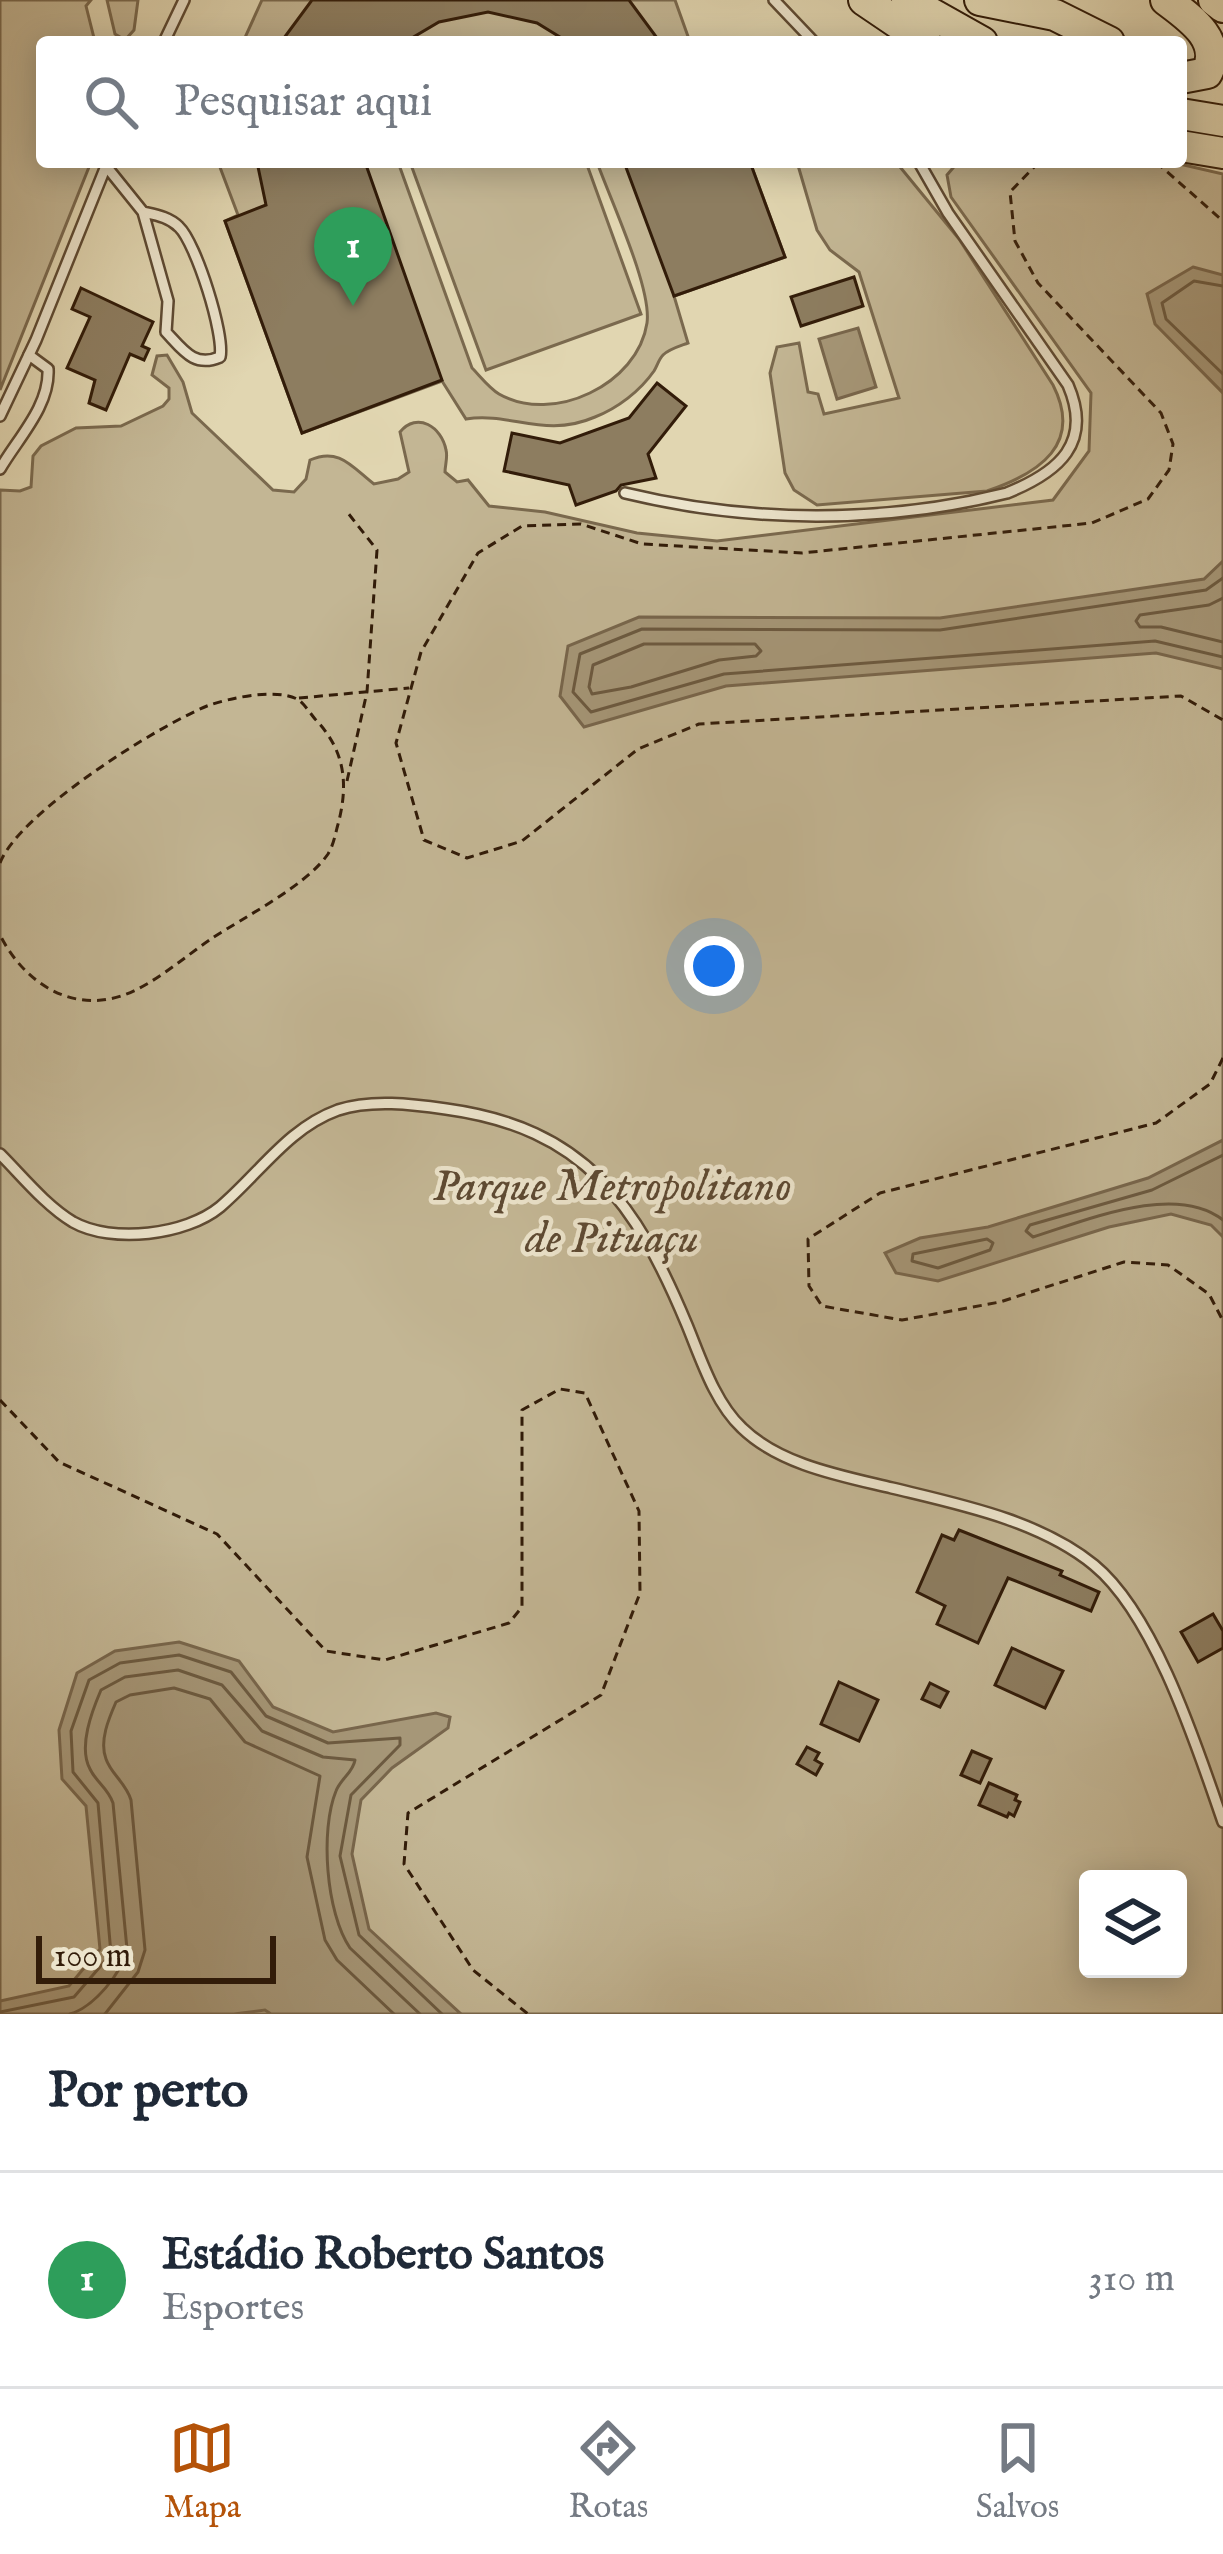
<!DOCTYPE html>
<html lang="pt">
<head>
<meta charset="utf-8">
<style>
  :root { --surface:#fff; --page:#f2f2f3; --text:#1f2937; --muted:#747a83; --line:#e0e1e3; --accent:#b45309 }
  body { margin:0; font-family:"IM FELL English",serif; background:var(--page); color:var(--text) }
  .controls { position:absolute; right:36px; bottom:36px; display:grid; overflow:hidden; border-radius:12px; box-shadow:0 6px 30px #0003 }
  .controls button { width:108px; height:108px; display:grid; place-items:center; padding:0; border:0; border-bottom:3px solid var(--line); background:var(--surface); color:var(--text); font:60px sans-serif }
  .scale { position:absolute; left:36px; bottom:30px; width:240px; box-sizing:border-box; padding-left:12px; border:6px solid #321c09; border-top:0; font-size:33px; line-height:42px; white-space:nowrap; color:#321c09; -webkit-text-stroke:9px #ece4cc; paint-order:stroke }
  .you { position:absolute; left:714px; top:966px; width:42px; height:42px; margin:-30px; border:9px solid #fff; border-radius:50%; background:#1a73e8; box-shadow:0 0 0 18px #1a73e833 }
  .badge { display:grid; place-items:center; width:78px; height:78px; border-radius:50%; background:var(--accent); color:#fff; font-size:39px; font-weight:700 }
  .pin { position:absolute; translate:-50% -99px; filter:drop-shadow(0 3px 6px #0008) }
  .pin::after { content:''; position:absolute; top:63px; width:42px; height:36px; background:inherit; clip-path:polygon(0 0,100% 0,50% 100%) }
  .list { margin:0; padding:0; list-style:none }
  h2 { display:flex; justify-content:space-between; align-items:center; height:156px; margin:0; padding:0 48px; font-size:51px }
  h2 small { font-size:39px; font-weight:400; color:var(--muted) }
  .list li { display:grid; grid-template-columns:78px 1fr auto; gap:36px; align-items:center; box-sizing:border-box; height:216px; padding:0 48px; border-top:3px solid var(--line) }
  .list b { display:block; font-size:45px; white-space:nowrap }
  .list p { margin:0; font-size:39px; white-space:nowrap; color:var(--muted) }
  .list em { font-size:39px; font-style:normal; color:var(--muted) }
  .icon { flex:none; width:66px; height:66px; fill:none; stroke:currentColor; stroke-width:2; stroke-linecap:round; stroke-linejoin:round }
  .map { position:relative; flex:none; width:1223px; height:2014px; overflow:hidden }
  .search { position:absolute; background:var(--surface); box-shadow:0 6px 30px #0003; left:36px; right:36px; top:36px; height:132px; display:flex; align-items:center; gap:30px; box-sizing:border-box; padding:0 42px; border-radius:12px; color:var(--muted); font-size:45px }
  .sheet { height:372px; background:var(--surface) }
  nav { display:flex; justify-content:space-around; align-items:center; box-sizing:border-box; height:168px; border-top:3px solid var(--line); background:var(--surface); font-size:33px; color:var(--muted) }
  nav a { display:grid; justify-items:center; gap:6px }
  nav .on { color:var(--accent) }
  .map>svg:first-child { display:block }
</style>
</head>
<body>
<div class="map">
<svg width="1223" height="2014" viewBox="0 0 1223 2014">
  <rect width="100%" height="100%" fill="#e1d6b1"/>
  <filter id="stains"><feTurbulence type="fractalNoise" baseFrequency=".00167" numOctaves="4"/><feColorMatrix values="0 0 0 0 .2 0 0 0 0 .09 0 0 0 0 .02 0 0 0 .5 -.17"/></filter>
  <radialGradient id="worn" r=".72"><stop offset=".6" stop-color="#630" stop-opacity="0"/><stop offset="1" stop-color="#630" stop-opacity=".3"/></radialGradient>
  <g fill="#c3b694" stroke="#7a694e" stroke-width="3" fill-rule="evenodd">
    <polygon points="0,0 91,0 86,6 95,42 42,42 42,162 91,162 0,390"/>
    <polygon points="107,0 138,0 134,30 125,40 115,34"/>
    <polygon points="262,0 675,0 690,42 243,42"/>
    <path d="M 218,162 L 398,162 L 472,368 C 480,376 489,388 499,394 C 553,425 638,384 647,323 C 652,288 610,199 597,162 L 750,162 L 785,257 L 674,296 L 688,343 C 680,346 669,349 663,355 C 659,359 657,366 654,371 C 640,391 618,408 595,417 C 544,439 512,412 466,419 L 442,381 L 302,433 L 225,221 L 238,215 Z"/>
    <polygon points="410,162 586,162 641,314 486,370"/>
    <path d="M 797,162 L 896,162 L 959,239 L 1053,385 C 1083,444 1040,473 987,491 L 817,505 L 794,490 L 785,473 L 770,373 L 777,347 L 799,343 L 808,392 L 818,394 L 824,414 L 899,398 L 859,272 L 830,250 L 817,230 Z"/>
    <path d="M 958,162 L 1171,162 L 1223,174 L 1223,2014 L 0,2014 L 0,490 L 20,491 L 31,487 L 33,456 L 41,446 L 76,428 L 121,426 L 163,406 L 169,399 L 169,388 L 152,375 L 157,356 L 167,355 L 183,382 L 192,413 L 273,490 L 294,492 L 306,479 L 310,460 C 339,447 352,467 374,484 L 398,479 L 409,472 L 400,432 C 417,411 442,427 446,450 C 448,457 445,465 445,472 L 457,482 L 468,480 L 489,506 L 545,512 L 637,533 L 717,541 L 1053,500 L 1089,451 L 1091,393 L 951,197 L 947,175 ZM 1088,1879 L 1178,1879 L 1178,1969 L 1088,1969 Z"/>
  </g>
  <g fill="#a69778" stroke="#78664c" stroke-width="3">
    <polygon points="1193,267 1223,275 1223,393 1155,324 1147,294"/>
    <polygon points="858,328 876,387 837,399 819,339"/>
    <polygon points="1223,561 1223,669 1156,653 726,686 584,727 560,696 568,646 639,617 940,618 1204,579"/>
    <polygon points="1223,1140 1223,1237 1211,1225 1171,1214 1109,1227 938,1281 896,1273 885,1253 920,1238 988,1227 1148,1178"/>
    <polygon points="179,1642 239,1661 273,1707 333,1732 436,1713 450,1717 448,1728 392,1768 361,1800 352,1854 369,1929 461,2014 271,2014 265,2010 234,2014 0,2014 0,2001 69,1986 100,1949 86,1806 62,1779 59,1730 77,1673 115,1651"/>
  </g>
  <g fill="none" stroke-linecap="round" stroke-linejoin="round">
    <g stroke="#6c5a40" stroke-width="3">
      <polyline points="1223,286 1194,281 1162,303 1166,319 1223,374"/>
      <polyline points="1223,578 1206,590 940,630 642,629 580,654 573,692 591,712 724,674 1155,641 1223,657"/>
      <polyline points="1223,598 1209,605 1140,615 1136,621 1140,627 1161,627 1223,642"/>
      <polygon points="644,644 755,644 761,651 756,656 719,660 631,687 592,694 589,687 593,665"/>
      <path d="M 1223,1155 L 1152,1190 L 1030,1225 L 1026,1231 L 1033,1237 C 1085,1221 1175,1182 1223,1220"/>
      <polygon points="987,1239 993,1243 990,1250 938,1268 912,1261 913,1254"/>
      <polyline points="0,2012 74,1997 111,1954 98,1803 73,1772 71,1731 89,1680 120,1663 179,1655 231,1672 266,1716 328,1743 400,1738 400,1745 351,1795 340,1856 359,1935 442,2014"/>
      <path d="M 70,2014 C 94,2007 122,1973 127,1949 L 113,1803 C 108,1788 96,1782 90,1769 C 78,1747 92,1711 101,1690 L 125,1677 L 178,1670 L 222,1685 L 262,1731 L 323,1757 L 355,1760 C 353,1773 341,1778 336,1791 C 320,1830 326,1913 350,1948 L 420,2014"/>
      <path d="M 105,2014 L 138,1972 L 145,1950 L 131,1800 C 126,1783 111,1774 106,1759 C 99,1741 109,1718 116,1702 L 130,1695 L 174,1688 L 210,1699 L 245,1742 L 320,1776 L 307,1857 L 325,1940 L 337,1960 L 394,2014"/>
    </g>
  </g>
  <g fill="#8d7d60" stroke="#321c09" stroke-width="3">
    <polygon points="312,0 629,0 660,42 568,42 537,23 488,12 439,22 405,42 281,42"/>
    <polygon points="257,162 365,162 442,380 302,433 225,221 266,205"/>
    <polygon points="624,162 750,162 785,257 674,296"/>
    <polygon points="854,277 863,306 801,326 791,297"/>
    <polygon points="81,288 153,322 142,346 149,349 144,360 130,354 106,410 89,403 95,380 67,368 90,317 72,309"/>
    <polygon points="657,383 686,406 648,454 656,478 621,485 616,491 576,505 569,485 504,471 512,433 560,443 629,418"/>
    <polygon points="959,1530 1062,1571 1060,1575 1099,1592 1091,1611 1008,1578 978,1643 937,1624 945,1606 917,1592 942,1535 954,1540"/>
    <polygon points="1213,1614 1223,1631 1223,1648 1198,1662 1181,1632"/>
    <polygon points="1012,1648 1063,1671 1045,1708 995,1685"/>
    <polygon points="839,1682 878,1700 859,1741 821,1724"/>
    <polygon points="930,1683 948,1692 940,1707 922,1699"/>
    <polygon points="807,1747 819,1753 815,1760 822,1764 816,1775 797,1764"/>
    <polygon points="972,1751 991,1759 980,1783 961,1775"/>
    <polygon points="989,1783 1017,1795 1015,1800 1020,1802 1014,1816 1009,1813 1007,1817 979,1805"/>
  </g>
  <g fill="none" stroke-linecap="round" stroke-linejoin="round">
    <g stroke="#5e4a33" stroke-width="14">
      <g id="service">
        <polyline points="774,0 814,42"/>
        <polyline points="164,42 184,0"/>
        <path d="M 108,162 L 106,166 L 143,212 L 168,301 L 166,332 C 183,350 194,368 220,357 C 225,335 196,243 179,227 C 169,217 156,215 143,212"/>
        <polyline points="0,416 36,340 106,166"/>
        <path d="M 0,469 C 18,438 50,406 48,369 L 29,355"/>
        <path d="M 625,493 C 749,523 883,524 1007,493 C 1059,472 1093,443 1068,385 L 948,213 L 920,164"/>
        <path d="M 0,1154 C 22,1176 45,1205 73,1222 C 112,1244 186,1235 220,1207 C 259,1174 288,1128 338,1110 C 371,1099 412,1104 446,1109 C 585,1128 636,1203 687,1325 C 701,1359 715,1403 742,1428 C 780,1465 842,1476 892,1488 C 958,1504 1039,1520 1094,1565 C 1155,1615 1197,1747 1223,1822"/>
      </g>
    </g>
    <g stroke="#321c09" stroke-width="34">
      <g id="primary">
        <polyline points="864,0 926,42"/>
        <polyline points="907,0 982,42"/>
        <polyline points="980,0 1055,15 1109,42"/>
        <path d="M 1166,0 C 1190,18 1223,40 1207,73 L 1181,78"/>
        <polyline points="1214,0 1223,7"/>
        <polyline points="1181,114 1223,121"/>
        <polyline points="1181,146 1223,153"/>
      </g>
    </g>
    <g stroke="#321c09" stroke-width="3" stroke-dasharray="9 6" stroke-linecap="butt">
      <polyline points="1039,162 1010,192 1015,241 1038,283 1161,413 1173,444 1169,470 1148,499 1092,523 802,553 642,544 581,524 522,526 478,553 421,652 396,743 424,840 467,858 522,841 638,749 699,724 1181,696 1223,720"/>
      <polyline points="1156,162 1223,221"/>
      <polyline points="299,698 409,688"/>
      <polyline points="347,781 367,692 377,550 348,513"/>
      <path d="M 0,863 C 19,813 156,727 207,706 C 229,698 276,688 297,699 C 303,702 310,713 315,719 C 346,751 349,786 337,828 C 335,836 333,846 328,854 C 306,886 244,917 211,939 C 181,959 145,993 109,999 C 60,1008 20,975 0,935"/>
      <polyline points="1223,1058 1210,1084 1156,1123 880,1193 808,1239 809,1286 822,1306 902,1320 1000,1302 1124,1262 1168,1265 1209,1294 1223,1321"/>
      <polyline points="0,1400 59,1462 217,1534 326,1651 385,1660 509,1623 522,1607 522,1410 560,1389 585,1393 639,1511 640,1593 601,1695 408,1813 404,1864 473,1970 528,2014"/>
    </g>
    <use href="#service" stroke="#ece4cc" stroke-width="9"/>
    <use href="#primary" stroke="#e1d6b1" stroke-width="30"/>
  </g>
  <g text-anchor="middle" stroke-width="9" stroke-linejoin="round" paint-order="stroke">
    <g font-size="45" font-style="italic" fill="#5e4a33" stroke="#ece4cc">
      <text x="612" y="1200">Parque Metropolitano<tspan x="612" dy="52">de Pituaçu</tspan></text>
    </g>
  </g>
  <rect width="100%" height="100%" filter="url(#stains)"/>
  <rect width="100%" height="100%" fill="url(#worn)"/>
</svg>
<div class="controls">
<button><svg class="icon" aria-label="layers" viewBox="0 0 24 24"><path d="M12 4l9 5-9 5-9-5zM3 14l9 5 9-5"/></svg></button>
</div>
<div class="scale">100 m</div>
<div class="you"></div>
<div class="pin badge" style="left:353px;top:306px;background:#2e9e5b">1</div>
<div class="search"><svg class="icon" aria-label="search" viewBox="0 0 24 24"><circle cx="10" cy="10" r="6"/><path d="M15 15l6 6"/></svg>Pesquisar aqui</div>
</div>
<section class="sheet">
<h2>Por perto<small></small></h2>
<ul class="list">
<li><span class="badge" style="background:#2e9e5b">1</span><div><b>Estádio Roberto Santos</b><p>Esportes</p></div><em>310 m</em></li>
</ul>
</section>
<nav>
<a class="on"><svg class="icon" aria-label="map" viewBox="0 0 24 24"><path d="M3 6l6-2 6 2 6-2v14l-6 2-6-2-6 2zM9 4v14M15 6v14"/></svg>Mapa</a>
<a><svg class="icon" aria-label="directions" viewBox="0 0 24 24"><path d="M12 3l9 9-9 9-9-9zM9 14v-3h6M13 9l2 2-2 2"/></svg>Rotas</a>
<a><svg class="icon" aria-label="saved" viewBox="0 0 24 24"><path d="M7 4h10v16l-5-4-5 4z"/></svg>Salvos</a>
</nav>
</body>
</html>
